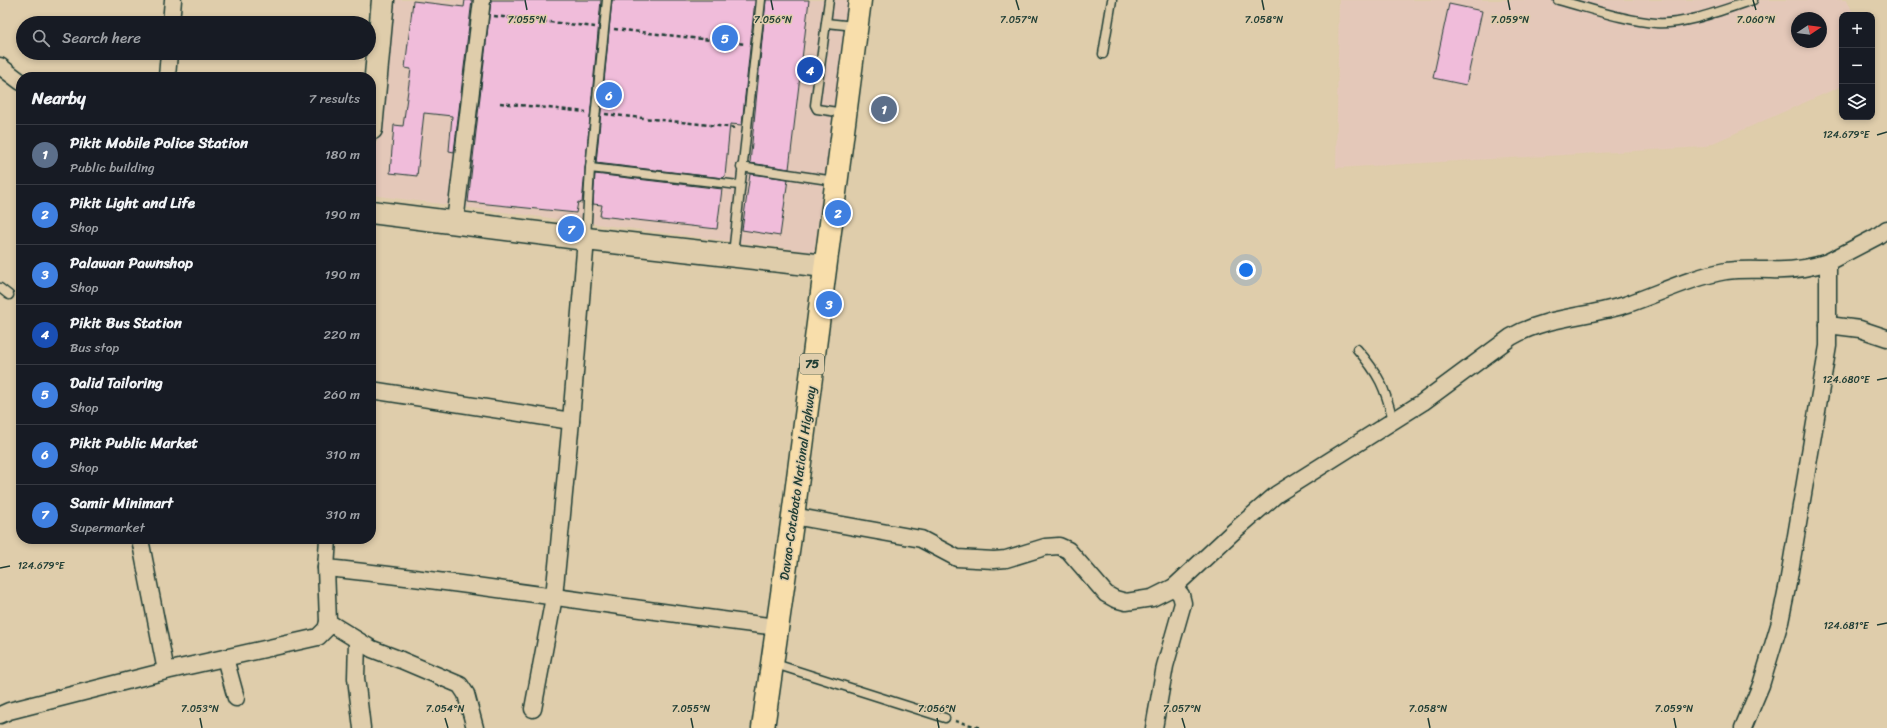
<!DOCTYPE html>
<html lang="en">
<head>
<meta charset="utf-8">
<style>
  :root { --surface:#171b24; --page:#20242c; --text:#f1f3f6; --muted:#9ea1a6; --line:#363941; --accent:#7c3aed }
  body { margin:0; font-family:Sriracha,sans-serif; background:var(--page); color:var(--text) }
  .controls { position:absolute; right:12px; top:12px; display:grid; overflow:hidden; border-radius:8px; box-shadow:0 2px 6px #0003 }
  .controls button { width:36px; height:36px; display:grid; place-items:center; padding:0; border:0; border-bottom:1px solid var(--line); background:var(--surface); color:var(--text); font:20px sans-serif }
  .compass { position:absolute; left:1791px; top:12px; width:36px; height:36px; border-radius:50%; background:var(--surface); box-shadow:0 2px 6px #0003; rotate:77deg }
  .you { position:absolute; left:1246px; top:270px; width:14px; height:14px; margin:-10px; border:3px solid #fff; border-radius:50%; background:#1a73e8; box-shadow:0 0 0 6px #1a73e833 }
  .badge { display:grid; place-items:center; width:26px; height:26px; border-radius:50%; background:var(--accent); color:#fff; font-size:13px; font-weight:700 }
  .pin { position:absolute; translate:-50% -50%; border:2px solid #fff; box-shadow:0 1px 4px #0006 }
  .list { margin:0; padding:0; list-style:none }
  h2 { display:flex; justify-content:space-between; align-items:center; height:52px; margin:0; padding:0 16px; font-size:17px }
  h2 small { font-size:13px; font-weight:400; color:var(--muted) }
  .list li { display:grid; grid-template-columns:26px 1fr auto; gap:12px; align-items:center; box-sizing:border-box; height:60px; padding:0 16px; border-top:1px solid var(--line) }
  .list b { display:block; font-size:15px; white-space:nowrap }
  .list p { margin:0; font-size:13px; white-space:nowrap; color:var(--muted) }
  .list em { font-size:13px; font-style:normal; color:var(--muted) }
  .icon { flex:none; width:22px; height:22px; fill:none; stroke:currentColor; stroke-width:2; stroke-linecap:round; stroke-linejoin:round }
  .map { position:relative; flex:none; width:1887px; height:728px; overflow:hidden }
  .search { position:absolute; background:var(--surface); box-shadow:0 2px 6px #0003; left:16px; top:16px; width:360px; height:44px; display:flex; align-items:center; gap:10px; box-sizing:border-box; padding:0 14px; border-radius:22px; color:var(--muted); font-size:15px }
  .panel { position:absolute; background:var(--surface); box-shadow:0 2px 6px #0003; left:16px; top:72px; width:360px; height:472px; border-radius:16px }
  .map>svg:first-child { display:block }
</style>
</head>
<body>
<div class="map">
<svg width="1887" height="728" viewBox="0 0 1887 728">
  <rect width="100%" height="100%" fill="#dfcdab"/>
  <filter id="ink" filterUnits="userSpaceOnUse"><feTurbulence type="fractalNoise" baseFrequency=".025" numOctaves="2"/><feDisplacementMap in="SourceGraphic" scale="8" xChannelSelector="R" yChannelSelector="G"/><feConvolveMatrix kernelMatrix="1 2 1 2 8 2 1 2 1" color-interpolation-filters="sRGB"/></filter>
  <g filter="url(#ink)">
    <g fill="#e4c8b9" fill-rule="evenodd">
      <polygon points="392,0 849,0 814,252 371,195"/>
      <path d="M 1339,0 L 1847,0 L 1854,15 L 1842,15 L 1842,86 L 1704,147 L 1336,168 ZM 1797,18 L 1821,18 L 1821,42 L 1797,42 Z"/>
    </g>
    <g fill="#f0bcda" stroke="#1f3d34">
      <polygon points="465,0 472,0 454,152 449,151 452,116 424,113 417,176 390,173 394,125 403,126 411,69 405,68 413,1 464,7"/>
      <polygon points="491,0 601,0 582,203 578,202 576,213 468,202"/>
      <polygon points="612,0 755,0 742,125 730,124 725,176 723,178 596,163"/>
      <polygon points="766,0 809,0 789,169 750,163"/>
      <polygon points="1449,4 1482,11 1466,85 1433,78"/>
      <polygon points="595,174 722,189 717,229 600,216 602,205 593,204"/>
      <polygon points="750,174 788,179 780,236 742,230"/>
    </g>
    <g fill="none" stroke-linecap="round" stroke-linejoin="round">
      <g stroke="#1f3d34" stroke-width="11">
        <g id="lane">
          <polyline points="829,0 815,105 817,109 844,113"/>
          <path d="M 1558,0 C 1589,8 1625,21 1656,23 C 1686,25 1725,9 1753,0"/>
          <polyline points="826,23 855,26"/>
          <polyline points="1103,54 1112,0"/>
          <polyline points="741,167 835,181"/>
          <polyline points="590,168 739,185"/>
          <polyline points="586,238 590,168 607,0"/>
          <polyline points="733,254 761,0"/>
          <polyline points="0,288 9,295"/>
          <path d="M 1357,349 C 1379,374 1385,388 1393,420"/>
          <polyline points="772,663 945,718"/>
        </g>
      </g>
      <g stroke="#1f3d34" stroke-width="19">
        <g id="street">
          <polyline points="171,23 173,0"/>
          <polyline points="0,66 21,82"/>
          <polyline points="167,77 169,53"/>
          <polyline points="455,222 482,0"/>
          <polyline points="1828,325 1860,329 1887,338"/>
          <polyline points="371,390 571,421"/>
          <path d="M 793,516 L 921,539 L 957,558 L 994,560 L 1006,559 L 1045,547 L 1059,546 L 1068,550 L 1106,594 L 1115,599 L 1126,602 L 1152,598 L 1174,587 L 1233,532 L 1277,494 L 1423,402 L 1511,337 C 1547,316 1589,317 1628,304 C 1660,293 1692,277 1726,271 C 1741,269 1756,270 1771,270 C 1790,271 1810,268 1828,262"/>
          <polyline points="140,539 166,671"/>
          <path d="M 326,568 C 477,583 626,609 777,627"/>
          <polyline points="328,622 372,649 401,660 460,685 466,694 475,728"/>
          <polyline points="357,641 356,678 362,728"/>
          <polyline points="225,658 236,698"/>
          <polyline points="533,709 554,597 571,421 586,239"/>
          <polyline points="0,715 9,711 166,671 318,637 326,629 328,622 326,568 328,539"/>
          <polyline points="1154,728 1165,666 1183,603 1181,595 1174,587"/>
          <polyline points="1743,728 1761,685 1780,622 1788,583 1828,346 1828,262 1876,237 1887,229"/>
        </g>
      </g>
      <g stroke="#1f3d34" stroke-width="25">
        <g id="secondary">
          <polyline points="371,129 383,0"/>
          <polyline points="371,212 586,239 825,266"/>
        </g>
      </g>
      <g stroke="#1f3d34" stroke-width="25">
        <polyline id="highway" points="763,728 793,516 860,0"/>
      </g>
      <g stroke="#1f3d34" stroke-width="2.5" stroke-dasharray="4 3" stroke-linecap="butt">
        <polyline points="494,16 595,27"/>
        <polyline points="614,29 746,44"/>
        <polyline points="500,103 586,112"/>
        <polyline points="605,114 737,128"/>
        <polyline points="955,721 982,728"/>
      </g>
      <use href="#lane" stroke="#dfcdab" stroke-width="8"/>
      <use href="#street" stroke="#dfcdab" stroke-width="16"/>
      <use href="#secondary" stroke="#dfcdab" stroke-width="22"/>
      <use href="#highway" stroke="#f8deab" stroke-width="22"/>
    </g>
  </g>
  <path fill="none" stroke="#1f3d34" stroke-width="1.5" d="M 525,0 L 527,10M 771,0 L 773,10M 1016,0 L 1019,10M 1262,0 L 1264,10M 1508,0 L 1510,10M 1753,0 L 1756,10M 1877,135 L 1887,132M 1877,380 L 1887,378M 0,568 L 10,566M 1877,625 L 1887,623M 200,718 L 202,728M 445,718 L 448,728M 691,718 L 693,728M 937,718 L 939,728M 1182,718 L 1185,728M 1428,718 L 1430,728M 1674,718 L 1676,728"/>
  <g text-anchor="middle" stroke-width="3" stroke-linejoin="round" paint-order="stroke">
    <rect fill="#dfcdab" stroke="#596858" stroke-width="1" x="800" y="354" width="24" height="20" rx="3"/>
    <g font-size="12" font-weight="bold" fill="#1f3d34">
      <text x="812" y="368">75</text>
    </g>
    <g font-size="13" fill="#1f3d34" stroke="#dfcdab">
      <text transform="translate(797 483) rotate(-82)" y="5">Davao-Cotabato National Highway</text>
    </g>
  </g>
  <g font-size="10" text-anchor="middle" fill="#1f3d34" stroke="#dfcdab" stroke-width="3" stroke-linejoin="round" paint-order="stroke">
    <text x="527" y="23">7.055°N</text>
    <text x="773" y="23">7.056°N</text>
    <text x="1019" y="23">7.057°N</text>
    <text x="1264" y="23">7.058°N</text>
    <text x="1510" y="23">7.059°N</text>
    <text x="1756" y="23">7.060°N</text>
    <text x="1846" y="138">124.679°E</text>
    <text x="1846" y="383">124.680°E</text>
    <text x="41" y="569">124.679°E</text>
    <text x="1846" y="629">124.681°E</text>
    <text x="200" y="712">7.053°N</text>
    <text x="445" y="712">7.054°N</text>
    <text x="691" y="712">7.055°N</text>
    <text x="937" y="712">7.056°N</text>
    <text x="1182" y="712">7.057°N</text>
    <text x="1428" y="712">7.058°N</text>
    <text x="1674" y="712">7.059°N</text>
  </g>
</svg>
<div class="controls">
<button>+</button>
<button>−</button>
<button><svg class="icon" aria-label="layers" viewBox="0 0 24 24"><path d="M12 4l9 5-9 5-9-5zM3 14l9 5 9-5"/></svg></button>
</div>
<svg class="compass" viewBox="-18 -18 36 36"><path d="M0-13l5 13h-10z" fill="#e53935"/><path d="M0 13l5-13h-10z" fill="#9ea1a6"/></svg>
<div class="you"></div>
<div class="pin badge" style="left:884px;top:109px;background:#5c6f8a">1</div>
<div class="pin badge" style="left:838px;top:213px;background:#3f7fe0">2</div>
<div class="pin badge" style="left:829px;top:304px;background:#3f7fe0">3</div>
<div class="pin badge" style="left:810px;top:70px;background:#1a4fb4">4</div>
<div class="pin badge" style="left:725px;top:38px;background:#3f7fe0">5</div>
<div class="pin badge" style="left:609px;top:95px;background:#3f7fe0">6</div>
<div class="pin badge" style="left:571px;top:229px;background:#3f7fe0">7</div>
<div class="search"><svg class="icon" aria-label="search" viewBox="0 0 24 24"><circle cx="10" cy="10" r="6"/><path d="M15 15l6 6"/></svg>Search here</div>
<section class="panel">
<h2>Nearby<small>7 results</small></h2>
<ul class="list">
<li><span class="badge" style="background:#5c6f8a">1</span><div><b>Pikit Mobile Police Station</b><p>Public building</p></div><em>180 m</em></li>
<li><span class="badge" style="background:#3f7fe0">2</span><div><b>Pikit Light and Life</b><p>Shop</p></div><em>190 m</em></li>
<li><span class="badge" style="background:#3f7fe0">3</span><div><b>Palawan Pawnshop</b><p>Shop</p></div><em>190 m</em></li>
<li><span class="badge" style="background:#1a4fb4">4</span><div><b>Pikit Bus Station</b><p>Bus stop</p></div><em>220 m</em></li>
<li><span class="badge" style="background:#3f7fe0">5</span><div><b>Dalid Tailoring</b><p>Shop</p></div><em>260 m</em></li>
<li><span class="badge" style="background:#3f7fe0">6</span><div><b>Pikit Public Market</b><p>Shop</p></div><em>310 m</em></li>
<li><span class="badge" style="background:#3f7fe0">7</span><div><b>Samir Minimart</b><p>Supermarket</p></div><em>310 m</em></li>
</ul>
</section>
</div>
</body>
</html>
